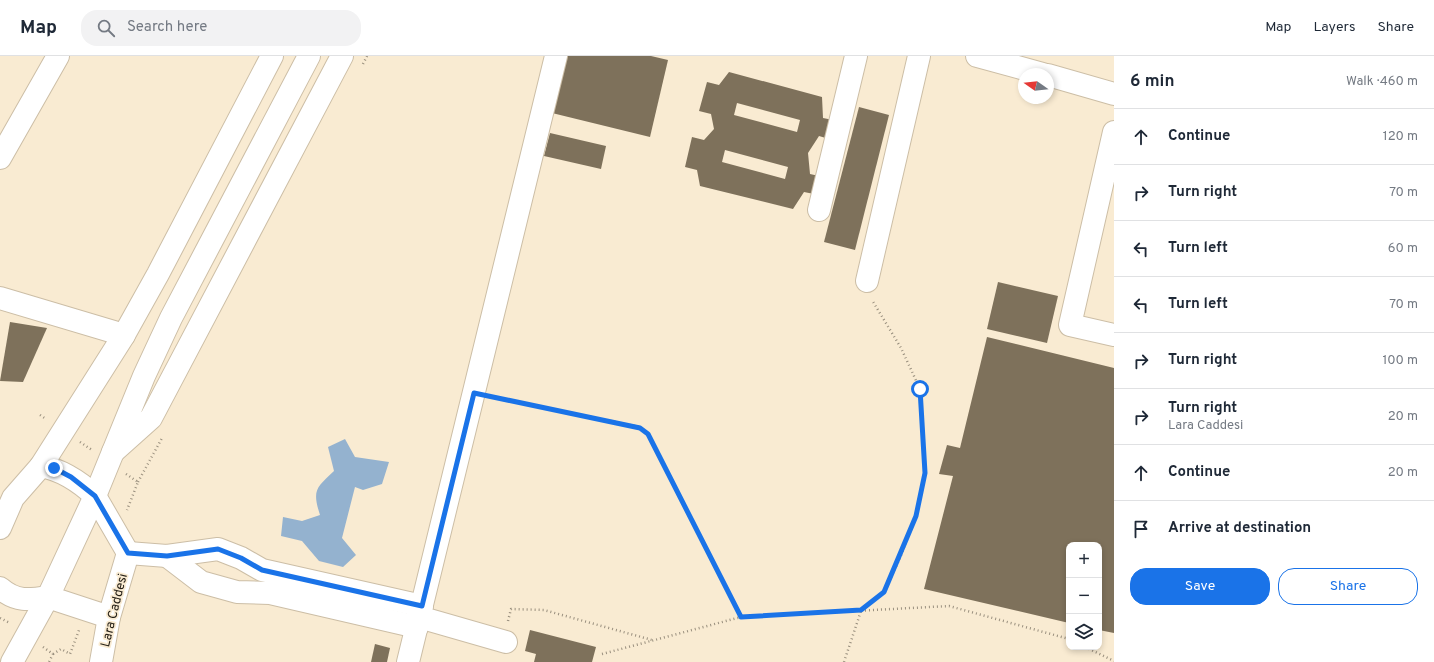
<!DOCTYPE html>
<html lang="en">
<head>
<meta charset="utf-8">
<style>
  :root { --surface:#fff; --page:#f2f2f3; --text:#1f2937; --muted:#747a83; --line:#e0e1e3; --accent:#1a73e8 }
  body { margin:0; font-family:Overpass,sans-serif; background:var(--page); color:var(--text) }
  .controls { position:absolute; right:12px; bottom:12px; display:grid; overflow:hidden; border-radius:8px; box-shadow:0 2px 6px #0003 }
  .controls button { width:36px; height:36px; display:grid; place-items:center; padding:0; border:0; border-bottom:1px solid var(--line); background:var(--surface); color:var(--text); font:20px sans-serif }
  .compass { position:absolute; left:1018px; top:12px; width:36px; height:36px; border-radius:50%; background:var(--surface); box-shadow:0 2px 6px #0003; rotate:284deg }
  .stop { position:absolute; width:12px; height:12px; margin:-9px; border:3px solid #1a73e8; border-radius:50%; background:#fff }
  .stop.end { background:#1a73e8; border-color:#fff; box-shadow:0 1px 4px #0008 }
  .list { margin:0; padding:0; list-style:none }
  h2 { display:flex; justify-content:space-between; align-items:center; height:52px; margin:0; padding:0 16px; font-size:17px }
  h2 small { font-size:13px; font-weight:400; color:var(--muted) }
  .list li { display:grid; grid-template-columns:26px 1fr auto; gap:12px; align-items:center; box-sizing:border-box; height:56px; padding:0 16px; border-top:1px solid var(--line) }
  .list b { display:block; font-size:15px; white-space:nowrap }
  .list p { margin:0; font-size:13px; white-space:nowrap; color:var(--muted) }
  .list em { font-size:13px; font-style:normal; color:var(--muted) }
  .actions { display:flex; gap:8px; padding:12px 16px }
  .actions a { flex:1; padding:9px 0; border:1px solid var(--accent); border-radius:16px; text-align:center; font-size:14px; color:var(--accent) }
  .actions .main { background:var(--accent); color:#fff }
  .icon { flex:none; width:22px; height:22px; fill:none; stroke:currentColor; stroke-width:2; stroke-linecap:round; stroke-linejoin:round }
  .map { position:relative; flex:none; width:1114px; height:606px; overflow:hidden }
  header { display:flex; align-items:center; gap:24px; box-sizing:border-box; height:56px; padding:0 20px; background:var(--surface); border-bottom:1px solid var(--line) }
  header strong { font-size:19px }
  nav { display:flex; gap:22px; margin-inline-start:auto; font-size:14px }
  .search { width:280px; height:36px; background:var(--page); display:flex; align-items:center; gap:10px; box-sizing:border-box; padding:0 14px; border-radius:16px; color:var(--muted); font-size:15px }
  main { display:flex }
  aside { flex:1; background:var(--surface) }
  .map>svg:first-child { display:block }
</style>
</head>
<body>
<header>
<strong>Map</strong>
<div class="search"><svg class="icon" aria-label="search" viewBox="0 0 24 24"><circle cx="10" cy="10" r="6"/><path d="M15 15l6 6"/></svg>Search here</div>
<nav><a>Map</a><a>Layers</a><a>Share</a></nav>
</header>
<main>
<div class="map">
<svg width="1114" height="606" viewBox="0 0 1114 606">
  <rect width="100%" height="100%" fill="#f9ebd2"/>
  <path fill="#94b2cf" d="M 345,383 L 355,401 L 389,406 L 382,428 L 363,434 L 355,431 L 342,482 L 356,499 L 343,511 L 319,505 L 302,485 L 281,480 L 283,461 L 302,465 L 320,459 C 312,434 316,432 334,415 L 328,391 Z"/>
  <g fill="#7e715b" fill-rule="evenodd">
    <polygon points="566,0 651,0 668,4 650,81 552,57"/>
    <path d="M 729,16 L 822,41 L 823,62 L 833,64 L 829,83 L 819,80 L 808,97 L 810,118 L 819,120 L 814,138 L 804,136 L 793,153 L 700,130 L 697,114 L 685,111 L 692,81 L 704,84 L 714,73 L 711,58 L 699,55 L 707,26 L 719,29 ZM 737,47 L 800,64 L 797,76 L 734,59 ZM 725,94 L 788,111 L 785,123 L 722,106 Z"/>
    <polygon points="859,51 889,59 855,194 824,186"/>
    <polygon points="550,77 606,90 601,113 544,100"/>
    <polygon points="998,226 1058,240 1047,287 987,273"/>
    <polygon points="10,266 47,272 23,326 0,325"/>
    <polygon points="987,281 1114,312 1114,577 1099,574 1099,489 1069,489 1069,567 924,533 953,420 939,418 947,389 960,392"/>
    <polygon points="530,574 596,591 592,606 534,606 536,598 525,595"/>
    <polygon points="375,588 390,592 387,606 371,606"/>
  </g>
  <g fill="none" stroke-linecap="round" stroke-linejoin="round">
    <g stroke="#ccbea6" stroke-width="24">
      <g id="minor">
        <polyline points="977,0 1043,18"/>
        <polyline points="1048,19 1114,38"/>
        <polyline points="1114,76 1070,269 1114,279"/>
        <polyline points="0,102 58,0"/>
        <polyline points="819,154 856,0"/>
        <polyline points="867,225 919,0"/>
        <polyline points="0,242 124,279"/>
        <polyline points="113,396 151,362 342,0"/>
        <polyline points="95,440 128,497 109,561 101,606"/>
        <polyline points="128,497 167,500 218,493 241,502 262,514 422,550"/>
        <polyline points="167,500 201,526 237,536 270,537 417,571"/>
        <polyline points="48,541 109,561"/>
        <polyline points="419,561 506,586"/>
        <polyline points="408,606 556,0"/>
      </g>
    </g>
    <g stroke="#ccbea6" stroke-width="24">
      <g id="major">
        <path d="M 41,410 C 62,414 79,425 95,440"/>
        <polyline points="0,472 13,442 41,410 124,279 158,218 272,0"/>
        <path d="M 0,532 C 16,546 29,544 48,541"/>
        <polyline points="12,606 48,541 95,440 144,320 171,262 309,0"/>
      </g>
    </g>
    <g stroke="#998f7e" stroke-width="2.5" stroke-dasharray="1 3" stroke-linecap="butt">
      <polyline points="363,8 367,0"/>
      <polyline points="493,341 640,371 648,378 741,561"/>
      <polyline points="40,359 46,363"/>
      <polyline points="80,386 92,394"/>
      <polyline points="126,418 138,426 127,454"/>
      <polyline points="138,426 162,382"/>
      <polyline points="0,562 10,567"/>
      <polyline points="508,565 511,553 544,554 652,584"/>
      <polyline points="43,591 53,598 49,606"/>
      <polyline points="1085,591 1114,605"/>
      <polyline points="53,598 61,593 70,598 79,574"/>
      <polyline points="602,598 741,561 949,550 1069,583"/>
      <polyline points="844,606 861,555 884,536 900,502 916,460 925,417 920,333 901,292 872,244"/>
    </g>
    <use href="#minor" stroke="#fff" stroke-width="22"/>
    <use href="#major" stroke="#fff" stroke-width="22"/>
  </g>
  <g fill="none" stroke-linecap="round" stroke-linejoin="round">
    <polyline stroke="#1a73e8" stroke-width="5" points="54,412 71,421 95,440 128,497 167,500 218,493 241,502 262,514 422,550 474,337 640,372 648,378 741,561 861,554 884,536 916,460 925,417 920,333"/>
  </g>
  <g text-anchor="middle" stroke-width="3.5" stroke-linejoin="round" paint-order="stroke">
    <g font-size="13" fill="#262118" stroke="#f9ebd2">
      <text transform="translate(113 554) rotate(-76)" y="5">Lara Caddesi</text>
    </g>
  </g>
</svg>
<div class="controls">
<button>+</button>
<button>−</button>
<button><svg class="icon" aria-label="layers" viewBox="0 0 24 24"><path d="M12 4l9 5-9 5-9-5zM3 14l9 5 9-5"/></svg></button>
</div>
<svg class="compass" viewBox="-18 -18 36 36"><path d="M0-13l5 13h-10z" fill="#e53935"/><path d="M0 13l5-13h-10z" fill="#747a83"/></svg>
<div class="stop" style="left:920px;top:333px"></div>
<div class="stop end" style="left:54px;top:412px"></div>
</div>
<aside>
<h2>6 min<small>Walk · 460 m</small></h2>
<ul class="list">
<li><svg class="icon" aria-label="ahead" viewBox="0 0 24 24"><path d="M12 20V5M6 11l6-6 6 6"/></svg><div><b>Continue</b></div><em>120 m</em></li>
<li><svg class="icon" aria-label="right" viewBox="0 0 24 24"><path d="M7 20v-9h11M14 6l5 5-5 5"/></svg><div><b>Turn right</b></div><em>70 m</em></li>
<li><svg class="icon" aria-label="left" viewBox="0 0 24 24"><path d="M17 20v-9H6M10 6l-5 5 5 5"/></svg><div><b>Turn left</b></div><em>60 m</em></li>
<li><svg class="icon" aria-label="left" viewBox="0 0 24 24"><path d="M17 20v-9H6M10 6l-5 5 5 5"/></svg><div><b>Turn left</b></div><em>70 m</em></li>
<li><svg class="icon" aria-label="right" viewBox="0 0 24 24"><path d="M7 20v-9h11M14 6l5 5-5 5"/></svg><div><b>Turn right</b></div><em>100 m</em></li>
<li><svg class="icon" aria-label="right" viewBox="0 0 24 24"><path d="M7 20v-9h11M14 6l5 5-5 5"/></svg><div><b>Turn right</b><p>Lara Caddesi</p></div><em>20 m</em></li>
<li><svg class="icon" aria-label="ahead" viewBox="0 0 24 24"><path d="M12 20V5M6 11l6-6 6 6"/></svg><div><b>Continue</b></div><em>20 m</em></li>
<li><svg class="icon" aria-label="arrive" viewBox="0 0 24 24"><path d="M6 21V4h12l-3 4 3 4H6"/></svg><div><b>Arrive at destination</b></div></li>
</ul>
<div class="actions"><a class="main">Save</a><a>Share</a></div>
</aside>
</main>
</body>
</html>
